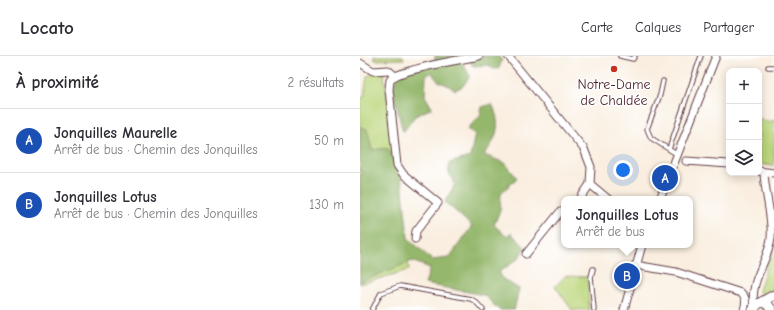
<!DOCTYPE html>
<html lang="fr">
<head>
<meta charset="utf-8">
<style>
  :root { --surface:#fff; --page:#f2f2f3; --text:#2b2b33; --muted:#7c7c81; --line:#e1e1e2; --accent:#c8321e }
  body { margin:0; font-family:"Comic Neue",sans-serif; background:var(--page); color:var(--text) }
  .controls { position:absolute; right:12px; top:12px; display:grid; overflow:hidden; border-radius:8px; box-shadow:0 2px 10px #0003 }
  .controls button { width:36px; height:36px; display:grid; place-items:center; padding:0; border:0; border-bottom:1px solid var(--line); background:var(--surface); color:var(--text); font:20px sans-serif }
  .you { position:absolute; left:263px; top:114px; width:14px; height:14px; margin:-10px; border:3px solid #fff; border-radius:50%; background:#1a73e8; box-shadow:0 0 0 6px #1a73e833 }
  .badge { display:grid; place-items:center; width:26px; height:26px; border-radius:50%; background:var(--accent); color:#fff; font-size:13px; font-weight:700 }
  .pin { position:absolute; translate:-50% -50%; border:2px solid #fff; box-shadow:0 1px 4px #0006 }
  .popup { position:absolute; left:201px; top:140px; width:132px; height:52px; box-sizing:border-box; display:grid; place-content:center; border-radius:8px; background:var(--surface); filter:drop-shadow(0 1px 3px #0005); font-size:13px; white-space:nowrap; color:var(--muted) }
  .popup b { font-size:15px; color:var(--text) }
  .popup::after { content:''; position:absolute; left:50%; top:100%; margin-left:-8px; border:8px solid transparent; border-top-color:var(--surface) }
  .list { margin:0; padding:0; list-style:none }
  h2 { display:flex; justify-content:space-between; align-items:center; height:52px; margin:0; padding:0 16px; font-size:17px }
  h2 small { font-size:13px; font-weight:400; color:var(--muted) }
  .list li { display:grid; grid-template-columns:26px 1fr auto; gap:12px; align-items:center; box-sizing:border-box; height:64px; padding:0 16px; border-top:1px solid var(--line) }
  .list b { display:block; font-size:15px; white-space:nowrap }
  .list p { margin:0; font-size:13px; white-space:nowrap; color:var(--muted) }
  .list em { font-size:13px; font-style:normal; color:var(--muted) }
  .icon { flex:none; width:22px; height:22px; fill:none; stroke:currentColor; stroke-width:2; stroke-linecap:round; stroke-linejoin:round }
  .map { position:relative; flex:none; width:414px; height:254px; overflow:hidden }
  header { display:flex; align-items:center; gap:24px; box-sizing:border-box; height:56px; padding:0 20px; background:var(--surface); border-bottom:1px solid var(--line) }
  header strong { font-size:19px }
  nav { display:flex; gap:22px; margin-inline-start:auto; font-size:14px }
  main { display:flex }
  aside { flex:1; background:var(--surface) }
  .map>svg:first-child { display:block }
</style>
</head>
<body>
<header>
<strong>Locato</strong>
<nav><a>Carte</a><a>Calques</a><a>Partager</a></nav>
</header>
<main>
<aside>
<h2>À proximité<small>2 résultats</small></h2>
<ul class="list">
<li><span class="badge" style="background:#1a4fb4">A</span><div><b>Jonquilles Maurelle</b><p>Arrêt de bus · Chemin des Jonquilles</p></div><em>50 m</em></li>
<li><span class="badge" style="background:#1a4fb4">B</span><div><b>Jonquilles Lotus</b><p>Arrêt de bus · Chemin des Jonquilles</p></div><em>130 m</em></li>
</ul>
</aside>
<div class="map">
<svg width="414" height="254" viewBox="0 0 414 254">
  <rect width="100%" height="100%" fill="#fff"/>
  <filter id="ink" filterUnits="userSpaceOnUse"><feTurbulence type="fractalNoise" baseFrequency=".025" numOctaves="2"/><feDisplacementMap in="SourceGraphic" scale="8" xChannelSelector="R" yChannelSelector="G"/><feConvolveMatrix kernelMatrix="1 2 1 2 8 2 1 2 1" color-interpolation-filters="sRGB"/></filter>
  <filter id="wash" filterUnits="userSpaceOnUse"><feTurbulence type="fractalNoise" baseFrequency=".012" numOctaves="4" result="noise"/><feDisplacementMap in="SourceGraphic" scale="16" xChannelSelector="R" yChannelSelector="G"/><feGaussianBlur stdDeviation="0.9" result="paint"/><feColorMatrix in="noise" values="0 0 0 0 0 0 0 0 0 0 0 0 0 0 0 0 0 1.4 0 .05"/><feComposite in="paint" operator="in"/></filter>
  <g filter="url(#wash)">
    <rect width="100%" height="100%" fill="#f9eedf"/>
    <g fill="#bbd67c" stroke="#827a54">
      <polygon points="14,0 43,0 44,3 15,4"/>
      <polygon points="13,17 24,17 49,214 0,228 0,42 4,41 7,20"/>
      <polygon points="399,62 408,66 414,64 414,110 399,108"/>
      <polygon points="414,187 414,231 413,236 404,241 401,240 399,234"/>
      <polygon points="205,220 228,221 229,254 212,254 195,230"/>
    </g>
    <g fill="#94b76c" stroke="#6f6b4c">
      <path d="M 75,0 L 98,0 L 110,20 L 103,30 L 95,34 C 85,25 78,30 72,16 L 66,20 L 65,40 L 72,52 L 55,60 L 43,76 L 33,35 L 39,12 L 75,4 Z"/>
      <polygon points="106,0 138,0 142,4 139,12 134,13 128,9 113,10"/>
      <path d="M 132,48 C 142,69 137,82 124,99 L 145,107 L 157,122 L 141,137 L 140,154 L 134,169 L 146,180 L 151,177 L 165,191 L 158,203 L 139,216 L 143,223 L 159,233 L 154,254 L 139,254 L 124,239 L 65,228 L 70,212 L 52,205 L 0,226 L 0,121 L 3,116 L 0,114 L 0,71 L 7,73 L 12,94 L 28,92 L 42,126 L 48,182 L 72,204 L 89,202 L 112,170 L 85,146 L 95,128 L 89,117 L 89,107 L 110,101 L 115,78 L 107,73 L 120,60 L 122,51 Z"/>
    </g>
  </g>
  <g filter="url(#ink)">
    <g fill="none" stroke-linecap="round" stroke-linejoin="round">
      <g stroke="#643e46" stroke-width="5.5">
        <g id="service">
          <polyline points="260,0 273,3 275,0"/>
          <polyline points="408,11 414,11"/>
          <polyline points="303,25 300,39 287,73 291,82 318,99"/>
          <polyline points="309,93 341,0"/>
          <polyline points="233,213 231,221 234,254"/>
          <polyline points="12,254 21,237 40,230 111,243 116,246 123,254"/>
        </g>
      </g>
      <g stroke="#643e46" stroke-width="9">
        <g id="minor">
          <polyline points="148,0 224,93 231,111 230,128"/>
          <polyline points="0,7 13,15 28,14 35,20"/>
          <polyline points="326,105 369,108"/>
          <polyline points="399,115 414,117"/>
          <polyline points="220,143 230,128 248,143"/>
          <polyline points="300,143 356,0"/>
          <path d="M 55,183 L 56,175 L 78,147 L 43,118 L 37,109 L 29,33 L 30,24 C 36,14 104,3 119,0"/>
          <polyline points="166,198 200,156 204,155"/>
          <path d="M 275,209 L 316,216 L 381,237 C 387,242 386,247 384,254"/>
          <path d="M 394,251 C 389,223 409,205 411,182 C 413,163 405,138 404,117"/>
          <polyline points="264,254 282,189"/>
        </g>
      </g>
      <g stroke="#643e46" stroke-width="11">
        <g id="tertiary">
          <polyline points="402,246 407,248 412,254"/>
          <polyline points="393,254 398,248 414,239"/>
        </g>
      </g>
      <use href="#service" stroke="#fff" stroke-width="3.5"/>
      <use href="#minor" stroke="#fff" stroke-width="7"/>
      <use href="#tertiary" stroke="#fff" stroke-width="9"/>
    </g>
  </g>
  <circle fill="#c8321e" stroke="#fff" stroke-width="1.5" cx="254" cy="13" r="4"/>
  <g text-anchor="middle" stroke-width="3" stroke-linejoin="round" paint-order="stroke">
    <g font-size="14" fill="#4a1f2b" stroke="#fff">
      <text x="254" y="33">Notre-Dame<tspan x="254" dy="16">de Chaldée</tspan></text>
    </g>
  </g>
</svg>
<div class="controls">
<button>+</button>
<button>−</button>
<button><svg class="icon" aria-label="layers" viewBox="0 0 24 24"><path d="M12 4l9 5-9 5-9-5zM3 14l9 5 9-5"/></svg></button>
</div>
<div class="you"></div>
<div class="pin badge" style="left:305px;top:122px;background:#1a4fb4">A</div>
<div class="pin badge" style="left:267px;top:220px;background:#1a4fb4">B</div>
<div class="popup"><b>Jonquilles Lotus</b>Arrêt de bus</div>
</div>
</main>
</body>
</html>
